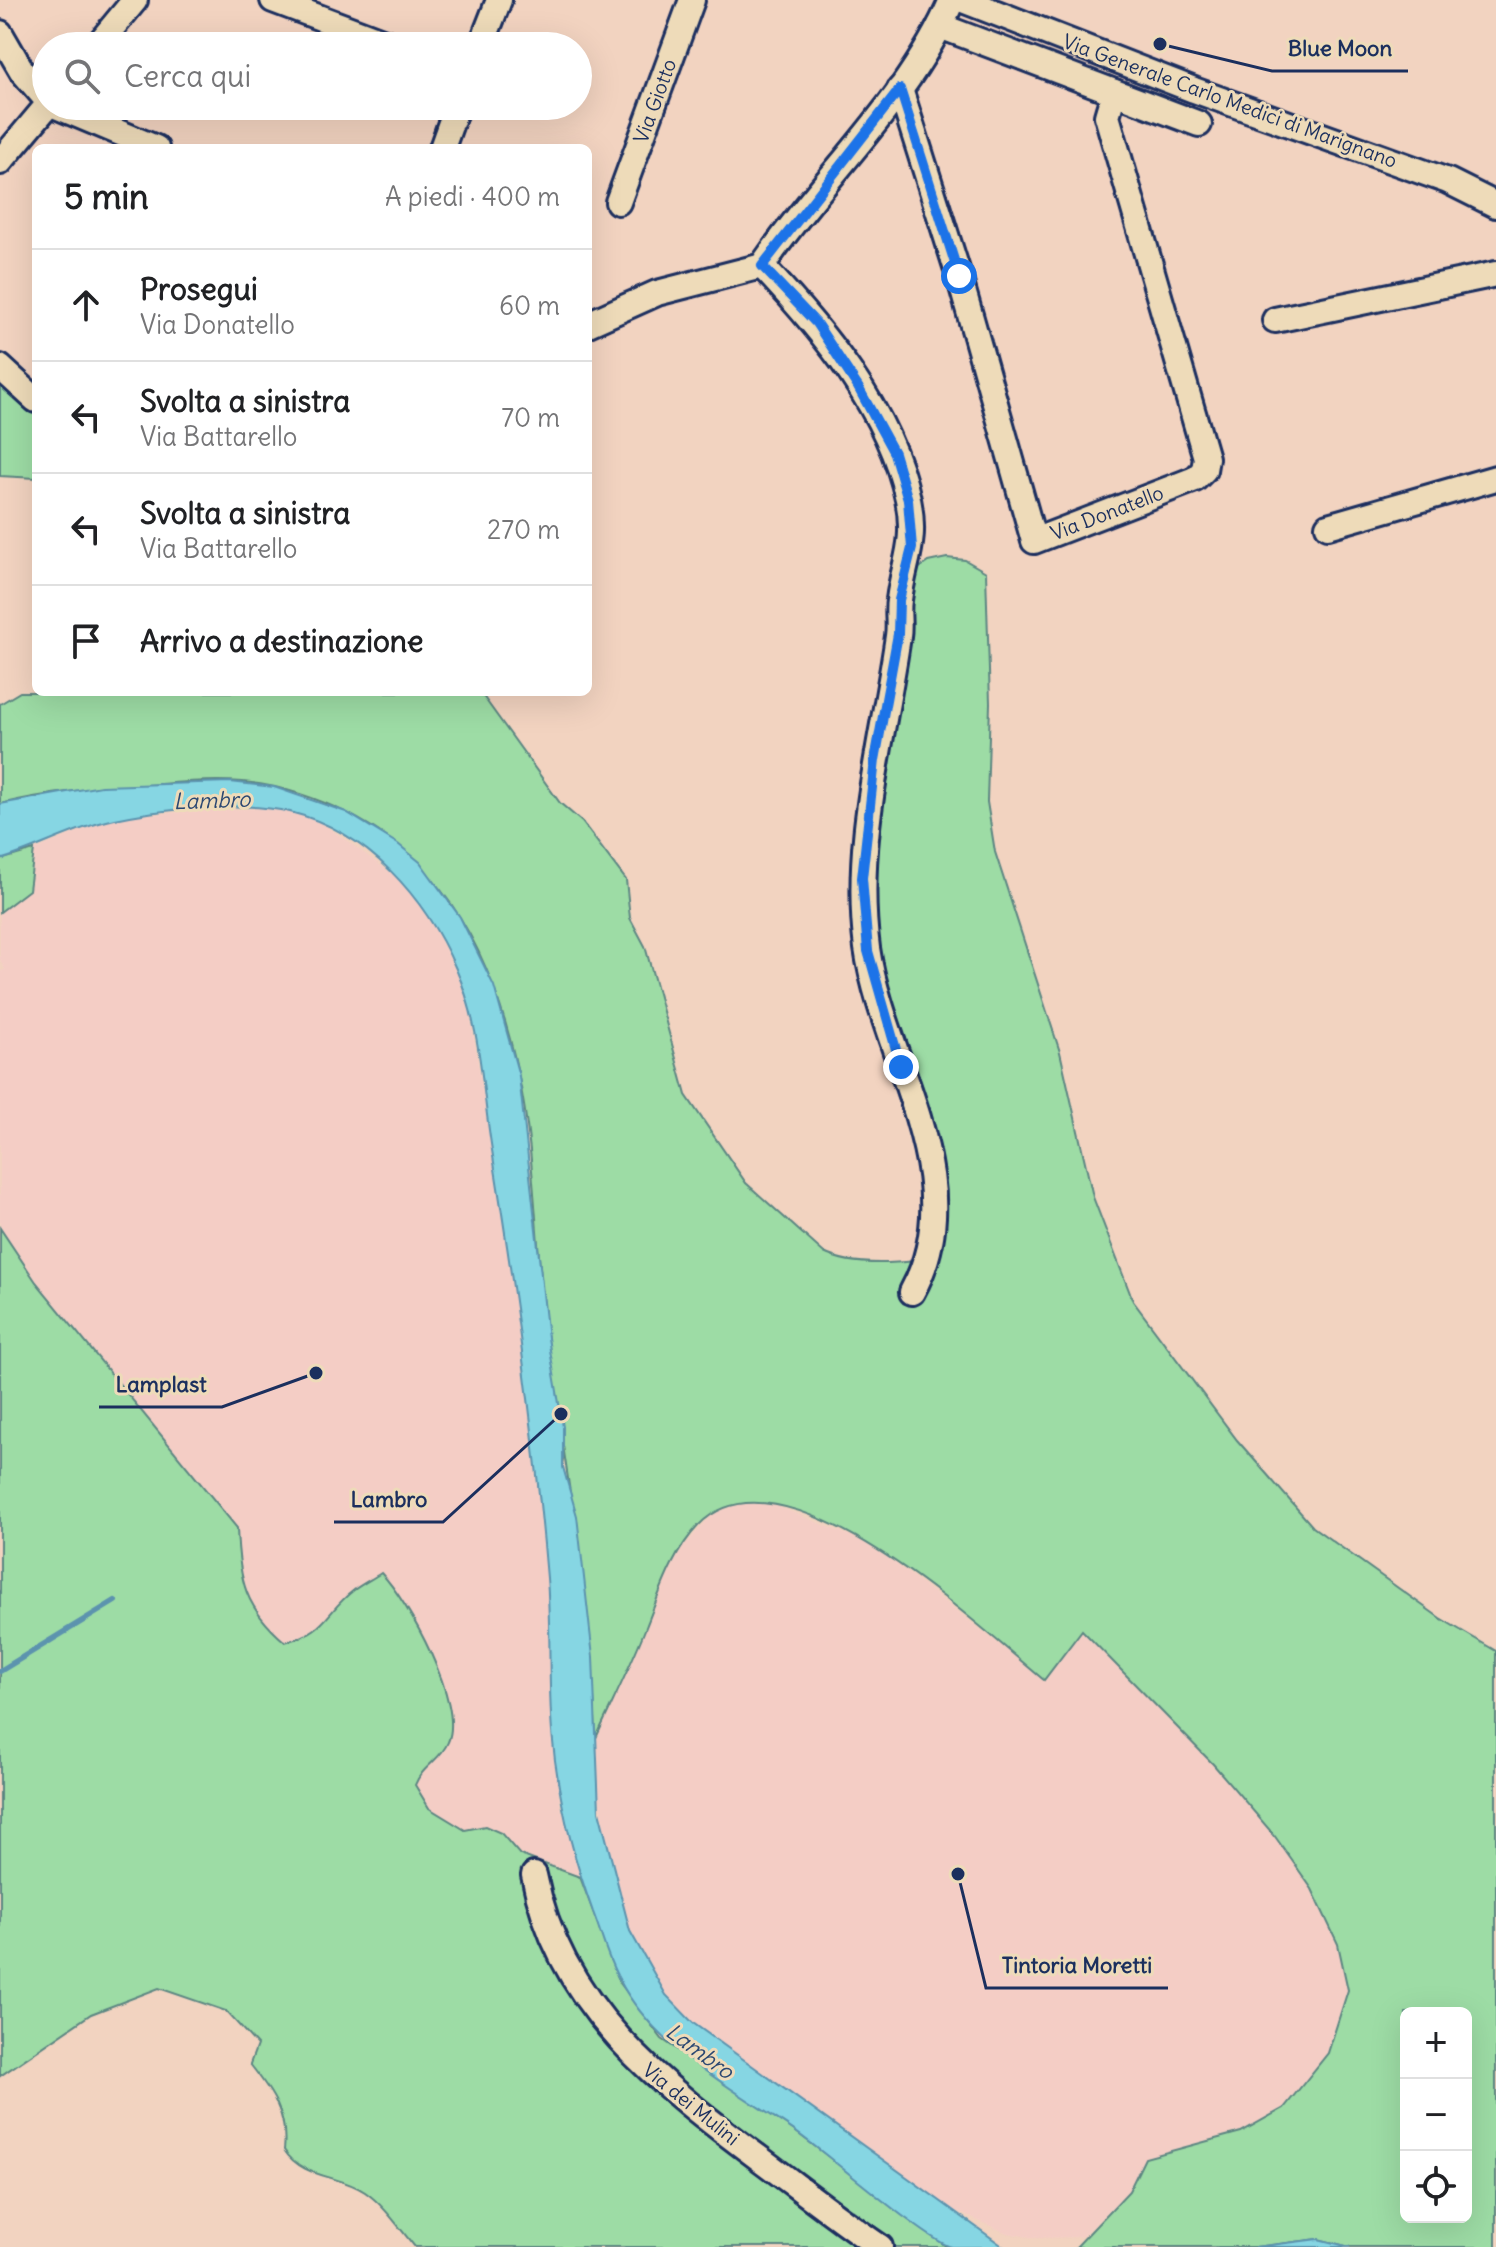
<!DOCTYPE html>
<html lang="it">
<head>
<meta charset="utf-8">
<style>
  :root { --surface:#fff; --page:#f6f6f6; --text:#202124; --muted:#757577; --line:#e0e0e0 }
  body { margin:0; font-family:Delius,sans-serif; background:var(--page); color:var(--text) }
  .controls { position:absolute; right:24px; bottom:24px; display:grid; overflow:hidden; border-radius:12px; box-shadow:0 8px 32px #0002 }
  .controls button { width:72px; height:72px; display:grid; place-items:center; padding:0; border:0; border-bottom:2px solid var(--line); background:var(--surface); color:var(--text); font:40px sans-serif }
  .stop { position:absolute; width:24px; height:24px; margin:-18px; border:6px solid #1a73e8; border-radius:50%; background:#fff }
  .stop.end { background:#1a73e8; border-color:#fff; box-shadow:0 2px 8px #0008 }
  .list { margin:0; padding:0; list-style:none }
  h2 { display:flex; justify-content:space-between; align-items:center; height:104px; margin:0; padding:0 32px; font-size:34px }
  h2 small { font-size:26px; font-weight:400; color:var(--muted) }
  .list li { display:grid; grid-template-columns:52px 1fr auto; gap:24px; align-items:center; box-sizing:border-box; height:112px; padding:0 32px; border-top:2px solid var(--line) }
  .list b { display:block; font-size:30px; white-space:nowrap }
  .list p { margin:0; font-size:26px; white-space:nowrap; color:var(--muted) }
  .list em { font-size:26px; font-style:normal; color:var(--muted) }
  .icon { flex:none; width:44px; height:44px; fill:none; stroke:currentColor; stroke-width:2; stroke-linecap:round; stroke-linejoin:round }
  .map { position:relative; flex:none; width:1496px; height:2247px; overflow:hidden }
  .search { position:absolute; background:var(--surface); box-shadow:0 8px 32px #0002; left:32px; top:32px; width:560px; height:88px; display:flex; align-items:center; gap:20px; box-sizing:border-box; padding:0 28px; border-radius:44px; color:var(--muted); font-size:30px }
  .panel { position:absolute; background:var(--surface); box-shadow:0 8px 32px #0002; left:32px; top:144px; width:560px; height:552px; border-radius:12px }
  .map>svg:first-child { display:block }
</style>
</head>
<body>
<div class="map">
<svg width="1496" height="2247" viewBox="0 0 1496 2247">
  <rect width="100%" height="100%" fill="#f2d3c0"/>
  <filter id="ink" filterUnits="userSpaceOnUse"><feTurbulence type="fractalNoise" baseFrequency=".0125" numOctaves="2"/><feDisplacementMap in="SourceGraphic" scale="16" xChannelSelector="R" yChannelSelector="G"/><feConvolveMatrix kernelMatrix="1 2 1 2 8 2 1 2 1" color-interpolation-filters="sRGB"/></filter>
  <g filter="url(#ink)">
    <g fill="#f4cdc5">
      <polygon points="263,808 291,812 322,823 404,882 425,907 467,995 517,1299 547,1579 553,1740 560,1802 580,1877 520,1855 501,1833 485,1826 465,1831 429,1808 415,1785 421,1770 439,1756 381,1574 352,1591 327,1622 302,1638 285,1642 260,1621 248,1598 238,1559 237,1528 36,1282 0,1228 0,972 5,969 0,960 0,912 29,890 34,850 94,825 133,815"/>
      <polygon points="743,1502 772,1504 871,1544 1044,1679 1081,1630 1213,1764 1274,1835 1312,1889 1338,1944 1348,1990 1328,2053 1284,2108 1241,2132 1145,2158 1129,2191 1082,2237 1035,2238 1007,2233 941,2205 693,2023 666,1995 630,1931 609,1860 596,1778 596,1738 662,1584 682,1548 718,1508"/>
    </g>
    <g fill="#9ddca5" stroke="#5c8682" stroke-width="2" fill-rule="evenodd">
      <polygon points="0,367 36,400 36,478 0,476"/>
      <path d="M 947,558 L 965,560 L 986,572 L 990,703 L 987,802 L 995,852 L 1060,1052 L 1093,1197 L 1133,1301 L 1237,1440 L 1313,1527 L 1440,1618 L 1496,1651 L 1496,2247 L 1350,2247 L 1318,2239 L 1255,2247 L 1076,2247 L 1129,2191 L 1145,2158 L 1241,2132 L 1284,2108 L 1328,2053 L 1348,1990 L 1338,1944 L 1312,1889 L 1274,1835 L 1213,1764 L 1082,1630 L 1044,1680 C 979,1627 782,1439 699,1525 C 672,1553 660,1592 646,1627 C 631,1665 613,1701 596,1738 C 591,1595 562,1457 545,1316 C 535,1236 535,1152 518,1073 C 488,931 424,823 275,787 C 230,776 179,783 134,786 C 88,789 45,793 0,804 L 0,704 L 20,692 L 480,692 L 560,803 L 582,822 L 626,880 L 630,918 L 645,946 L 686,1095 L 746,1183 L 824,1253 C 850,1266 887,1264 915,1261 L 931,1232 L 862,878 L 904,579 L 928,562 ZM 1406,2013 L 1466,2013 L 1466,2217 L 1406,2217 Z"/>
      <polygon points="34,850 29,890 0,912 0,860"/>
      <path d="M 0,1228 L 36,1282 L 237,1528 C 239,1581 245,1608 285,1642 C 327,1632 325,1612 354,1590 C 362,1584 372,1579 381,1573 C 408,1601 465,1704 448,1742 C 441,1760 422,1766 415,1785 L 429,1808 L 465,1830 L 485,1826 L 501,1833 L 520,1855 L 580,1877 L 620,1983 L 662,2039 L 796,2132 L 947,2247 L 880,2247 L 856,2242 L 853,2247 L 415,2247 C 400,2229 384,2205 365,2192 C 338,2174 303,2179 284,2150 C 288,2114 272,2092 250,2064 L 257,2045 L 226,2011 L 159,1988 L 91,2014 L 0,2076 Z"/>
    </g>
    <g fill="#86d6e3" stroke="#5b93ae" stroke-width="2">
      <path d="M 230,782 L 274,787 L 346,812 L 398,844 L 420,862 L 460,917 L 494,986 L 519,1076 L 548,1338 L 563,1427 L 563,1467 L 577,1516 L 593,1657 L 599,1811 L 630,1931 L 666,1995 L 693,2023 L 1004,2247 C 987,2247 969,2247 952,2247 C 929,2243 824,2151 796,2132 C 734,2089 654,2048 619,1979 C 607,1958 602,1935 593,1912 C 572,1854 557,1794 552,1732 C 548,1681 551,1629 547,1578 C 535,1435 515,1292 492,1150 C 482,1090 481,1025 456,969 C 426,899 368,831 290,812 C 243,800 143,810 96,824 C 63,834 33,850 0,860 L 0,804 L 101,786 Z"/>
      <polygon points="1318,2239 1350,2247 1255,2247"/>
    </g>
    <g fill="none" stroke-linecap="round" stroke-linejoin="round">
      <polyline stroke="#5b93ae" stroke-width="6" points="0,1671 115,1601"/>
      <g stroke="#1b2f5e" stroke-width="30">
        <g id="minor">
          <polyline points="273,0 395,46"/>
          <polyline points="963,0 1194,90 1448,181 1496,205"/>
          <polyline points="940,26 1199,124"/>
          <polyline points="0,33 22,71 46,99"/>
          <polyline points="97,46 135,0"/>
          <polyline points="481,46 499,0"/>
          <polyline points="900,89 959,276 1034,541 1195,479 1204,470 1206,458 1107,116 1114,92"/>
          <polyline points="56,106 156,148"/>
          <polyline points="442,148 457,106"/>
          <polyline points="0,162 47,106"/>
          <polyline points="618,202 692,0"/>
          <path d="M 762,266 C 823,331 889,409 908,499 C 917,544 904,560 899,600 C 897,612 900,624 898,636 C 883,741 853,842 867,948 C 883,1060 974,1180 912,1292"/>
          <polyline points="1275,320 1496,274"/>
          <path d="M 588,324 L 657,293 L 762,266 C 823,176 909,101 952,0"/>
          <polyline points="0,367 36,400"/>
          <polyline points="1328,526 1496,478"/>
          <path d="M 534,1875 C 559,2007 662,2086 763,2161 C 802,2190 840,2220 880,2247"/>
        </g>
      </g>
      <use href="#minor" stroke="#eedbb9" stroke-width="24"/>
    </g>
  </g>
  <g fill="none" stroke-linecap="round" stroke-linejoin="round" filter="url(#ink)">
    <polyline stroke="#1a73e8" stroke-width="10" points="901,1067 868,951 862,878 875,760 898,634 899,600 912,548 908,500 894,453 858,387 816,323 762,266 900,89 959,276"/>
  </g>
  <g text-anchor="middle" stroke-width="6" stroke-linejoin="round" paint-order="stroke">
    <g font-size="20" fill="#1b2f5e" stroke="#eedbb9">
      <text transform="translate(655 101) rotate(-70)" y="7">Via Giotto</text>
      <text transform="translate(1230 101) rotate(20)" y="7">Via Generale Carlo Medici di Marignano</text>
      <text transform="translate(1107 513) rotate(-21)" y="7">Via Donatello</text>
      <text transform="translate(691 2104) rotate(39)" y="7">Via dei Mulini</text>
    </g>
    <g font-size="22" font-style="italic" fill="#2b4872" stroke="#eedbb9">
      <text transform="translate(212 800) rotate(-2)" y="8">Lambro</text>
      <text transform="translate(700 2051) rotate(36)" y="8">Lambro</text>
    </g>
  </g>
  <path fill="none" stroke="#1b2f5e" stroke-width="3" d="M1160 44L1272 71H1408M316 1373L222 1407H99M561 1414L443 1522H334M958 1874L986 1988H1168"/>
  <g fill="#1b2f5e" stroke="#eedbb9" stroke-width="3">
    <circle cx="1160" cy="44" r="8"/>
    <circle cx="316" cy="1373" r="8"/>
    <circle cx="561" cy="1414" r="8"/>
    <circle cx="958" cy="1874" r="8"/>
  </g>
  <g font-size="22" text-anchor="middle" font-weight="bold" fill="#1b2f5e" stroke="#eedbb9" stroke-width="6" stroke-linejoin="round" paint-order="stroke">
    <text x="1340" y="56">Blue Moon</text>
    <text x="161" y="1392">Lamplast</text>
    <text x="389" y="1507">Lambro</text>
    <text x="1077" y="1973">Tintoria Moretti</text>
  </g>
</svg>
<div class="controls">
<button>+</button>
<button>−</button>
<button><svg class="icon" aria-label="locate" viewBox="0 0 24 24"><circle cx="12" cy="12" r="6"/><path d="M12 2v4M12 18v4M2 12h4M18 12h4"/></svg></button>
</div>
<div class="stop" style="left:959px;top:276px"></div>
<div class="stop end" style="left:901px;top:1067px"></div>
<div class="search"><svg class="icon" aria-label="search" viewBox="0 0 24 24"><circle cx="10" cy="10" r="6"/><path d="M15 15l6 6"/></svg>Cerca qui</div>
<section class="panel">
<h2>5 min<small>A piedi · 400 m</small></h2>
<ul class="list">
<li><svg class="icon" aria-label="ahead" viewBox="0 0 24 24"><path d="M12 20V5M6 11l6-6 6 6"/></svg><div><b>Prosegui</b><p>Via Donatello</p></div><em>60 m</em></li>
<li><svg class="icon" aria-label="left" viewBox="0 0 24 24"><path d="M17 20v-9H6M10 6l-5 5 5 5"/></svg><div><b>Svolta a sinistra</b><p>Via Battarello</p></div><em>70 m</em></li>
<li><svg class="icon" aria-label="left" viewBox="0 0 24 24"><path d="M17 20v-9H6M10 6l-5 5 5 5"/></svg><div><b>Svolta a sinistra</b><p>Via Battarello</p></div><em>270 m</em></li>
<li><svg class="icon" aria-label="arrive" viewBox="0 0 24 24"><path d="M6 21V4h12l-3 4 3 4H6"/></svg><div><b>Arrivo a destinazione</b></div></li>
</ul>
</section>
</div>
</body>
</html>
